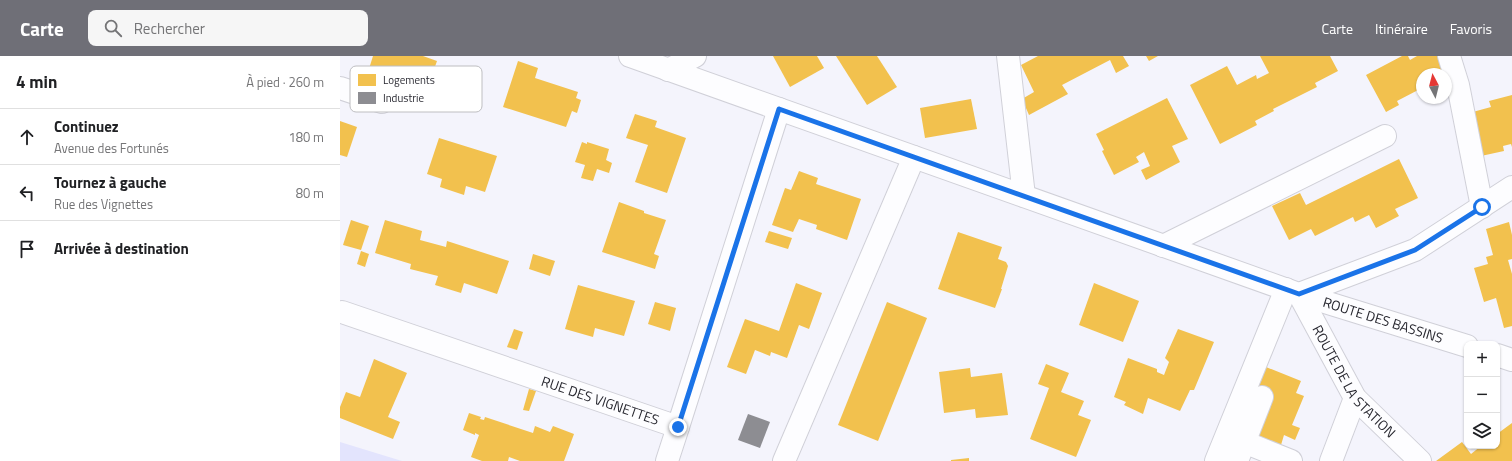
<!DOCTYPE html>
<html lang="fr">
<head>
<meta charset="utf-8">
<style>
  :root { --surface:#fff; --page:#f6f6f6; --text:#202124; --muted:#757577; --line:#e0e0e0; --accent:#6f6f77 }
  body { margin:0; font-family:"Titillium Web",sans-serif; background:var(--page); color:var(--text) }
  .controls { position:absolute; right:12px; bottom:12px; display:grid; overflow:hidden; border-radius:8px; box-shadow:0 1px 3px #0004 }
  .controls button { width:36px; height:36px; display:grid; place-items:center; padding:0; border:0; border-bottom:1px solid var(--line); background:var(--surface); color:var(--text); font:20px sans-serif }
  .compass { position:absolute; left:1076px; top:12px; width:36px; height:36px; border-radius:50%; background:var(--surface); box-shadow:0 1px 3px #0004; rotate:353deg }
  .stop { position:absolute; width:12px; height:12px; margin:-9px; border:3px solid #1a73e8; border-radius:50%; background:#fff }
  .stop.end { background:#1a73e8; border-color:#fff; box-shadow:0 1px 4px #0008 }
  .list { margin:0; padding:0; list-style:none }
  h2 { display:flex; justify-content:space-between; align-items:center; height:52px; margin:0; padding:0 16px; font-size:17px }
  h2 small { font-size:13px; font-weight:400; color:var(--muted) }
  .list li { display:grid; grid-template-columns:26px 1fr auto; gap:12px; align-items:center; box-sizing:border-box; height:56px; padding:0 16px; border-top:1px solid var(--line) }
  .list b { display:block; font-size:15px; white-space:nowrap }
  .list p { margin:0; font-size:13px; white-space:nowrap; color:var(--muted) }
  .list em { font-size:13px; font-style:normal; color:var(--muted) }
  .icon { flex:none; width:22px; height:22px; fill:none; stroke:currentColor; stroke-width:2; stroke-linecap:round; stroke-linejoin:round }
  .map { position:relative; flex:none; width:1172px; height:405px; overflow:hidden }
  header { display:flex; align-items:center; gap:24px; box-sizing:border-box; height:56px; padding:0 20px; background:var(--accent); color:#fff }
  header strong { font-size:19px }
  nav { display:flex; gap:22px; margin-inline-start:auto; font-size:14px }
  .search { width:280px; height:36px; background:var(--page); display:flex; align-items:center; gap:10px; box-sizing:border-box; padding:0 14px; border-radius:8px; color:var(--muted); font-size:15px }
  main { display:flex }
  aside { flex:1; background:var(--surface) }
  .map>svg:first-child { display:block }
</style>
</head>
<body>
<header>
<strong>Carte</strong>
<div class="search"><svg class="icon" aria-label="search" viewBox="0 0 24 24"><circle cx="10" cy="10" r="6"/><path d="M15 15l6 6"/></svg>Rechercher</div>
<nav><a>Carte</a><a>Itinéraire</a><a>Favoris</a></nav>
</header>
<main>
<aside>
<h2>4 min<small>À pied · 260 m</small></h2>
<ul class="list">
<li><svg class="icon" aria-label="ahead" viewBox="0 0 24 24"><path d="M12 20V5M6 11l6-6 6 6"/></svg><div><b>Continuez</b><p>Avenue des Fortunés</p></div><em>180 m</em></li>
<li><svg class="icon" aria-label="left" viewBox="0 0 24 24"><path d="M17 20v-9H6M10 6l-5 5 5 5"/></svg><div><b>Tournez à gauche</b><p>Rue des Vignettes</p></div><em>80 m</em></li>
<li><svg class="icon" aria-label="arrive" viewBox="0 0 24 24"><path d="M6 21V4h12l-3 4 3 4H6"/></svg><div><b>Arrivée à destination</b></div></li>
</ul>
</aside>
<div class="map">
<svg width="1172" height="405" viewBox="0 0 1172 405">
  <rect width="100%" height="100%" fill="#f4f4fc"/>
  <polygon fill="#e3e4fd" points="0,386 62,405 0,405"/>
  <g fill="#f2c14e">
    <polygon points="33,0 83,0 97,5 86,36 58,27 56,33 40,27 42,22 28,16"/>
    <polygon points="433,0 477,0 484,12 450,31"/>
    <polygon points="496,0 537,0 557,31 527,49"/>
    <polygon points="698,0 783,0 789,10 776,17 770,4 722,29 728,38 689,59 682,43 694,36 681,9"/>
    <polygon points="806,0 818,0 809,5"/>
    <polygon points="920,0 990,0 998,15 975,27 977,31 933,53 934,55 915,65 917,69 880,88 850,29 887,10 897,29 916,19 917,23 929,17"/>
    <polygon points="1062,0 1068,0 1070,4 1077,0 1098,0 1107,16 1103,18 1082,18 1082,32 1057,45 1059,49 1046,56 1026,19"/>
    <polygon points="178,5 198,12 195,22 238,36 236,42 241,44 237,57 232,55 226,71 163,51"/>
    <polygon points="1172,39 1172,91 1171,88 1163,90 1164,95 1141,100 1129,57 1151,51 1149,45"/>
    <polygon points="827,42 848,83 832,90 840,106 806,124 801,114 810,110 804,96 796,101 799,106 774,119 762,95 764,94 756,78"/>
    <polygon points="631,43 637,73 585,82 580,52"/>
    <polygon points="295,58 317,65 315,71 346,82 327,137 295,126 308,89 286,82"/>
    <polygon points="0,65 17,71 7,101 0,99"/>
    <polygon points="99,82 157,100 145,136 126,130 124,139 100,131 102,123 87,118"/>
    <polygon points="242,86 247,88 247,86 269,93 266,104 272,107 269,117 257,113 253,125 241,122 245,109 235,106"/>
    <polygon points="1059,103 1078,142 1055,153 1059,160 1036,172 1029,159 1015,166 1013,161 975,180 971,173 949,184 932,150 960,137 966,149"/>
    <polygon points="459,115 478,122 476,128 521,143 507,184 476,173 477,169 459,163 453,176 432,169 445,132 451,134"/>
    <polygon points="279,146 304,155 304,157 326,164 314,198 319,200 315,213 262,196"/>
    <polygon points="11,164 29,170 21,194 3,189"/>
    <polygon points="45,164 82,175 80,184 106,191 107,185 169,205 157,238 124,227 121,237 95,229 98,220 70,213 71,208 35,197"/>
    <polygon points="1169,166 1172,179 1172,203 1168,204 1172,218 1172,270 1164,272 1156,242 1144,246 1134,212 1148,208 1146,201 1153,199 1146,173"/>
    <polygon points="429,175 452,182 448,193 425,186"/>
    <polygon points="618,176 662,191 658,203 666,206 668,210 661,233 662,233 655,252 598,233"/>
    <polygon points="21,195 29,198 25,211 17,208"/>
    <polygon points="193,198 215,205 210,220 189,213"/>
    <polygon points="456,227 482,237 469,273 459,269 447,302 431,296 430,300 415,294 406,318 387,311 405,263 439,275"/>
    <polygon points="754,227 799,245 783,286 739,269"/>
    <polygon points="238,229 295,245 284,280 255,272 253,281 225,273"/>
    <polygon points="315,246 336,252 330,275 308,268"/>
    <polygon points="547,246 587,262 538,385 498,369"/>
    <polygon points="174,273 183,276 177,294 167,291"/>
    <polygon points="838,273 874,286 854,334 850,334 840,355 808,342 803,358 784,349 786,346 774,341 788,302 817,313 817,316 824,319 829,306 825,302"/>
    <polygon points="34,303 67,317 48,361 60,366 53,383 0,362 0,351 6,336 20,341"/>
    <polygon points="706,308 729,317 721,336 744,345 738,359 751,364 736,401 690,383 709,332 698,328"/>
    <polygon points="926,311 961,325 956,337 964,340 952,369 960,372 955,384 944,379 941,389 917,379 918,333"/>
    <polygon points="630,312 631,321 662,317 668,359 636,362 635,353 604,357 599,316"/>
    <polygon points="189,333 196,335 189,355 183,354"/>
    <polygon points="129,357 141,361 140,363 144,364 145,361 193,377 195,370 210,376 213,370 234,378 224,405 180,405 169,401 168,405 142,405 131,401 139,379 135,377 135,379 123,374"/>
    <polygon points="1172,367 1172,405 1096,405 1122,386 1131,398 1141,390 1157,390 1157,378"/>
    <polygon points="629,402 629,405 611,405 611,404"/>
  </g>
  <polygon fill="#8d8d92" points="408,358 430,366 420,392 398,384"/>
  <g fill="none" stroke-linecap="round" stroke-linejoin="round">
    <g stroke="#d0d0d8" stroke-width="24">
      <g id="minor">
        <polyline points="290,0 959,238 1075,194 1172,131"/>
        <polyline points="668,0 684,140"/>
        <polyline points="1109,0 1118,29 1142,151"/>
        <polyline points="328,14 355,0"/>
        <polyline points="0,32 42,46"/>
        <polyline points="823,190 1045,80"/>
        <path id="s1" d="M 959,238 L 1015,342 L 1080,405"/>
        <path id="s2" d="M 959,238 L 1127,290"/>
        <path id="s3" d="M 2,256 L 338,371 L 439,53"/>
        <polyline points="1157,299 1172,304"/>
        <polyline points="904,386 951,405"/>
        <polyline points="327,405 338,371"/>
        <polyline points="444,405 574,101"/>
        <polyline points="876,405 946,233"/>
        <polyline points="897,405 922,341"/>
        <polyline points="991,405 1015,342"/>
      </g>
    </g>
    <use href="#minor" stroke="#fdfdff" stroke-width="22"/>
  </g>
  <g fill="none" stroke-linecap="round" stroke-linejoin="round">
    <polyline stroke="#1a73e8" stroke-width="5" points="338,371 439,53 959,238 1075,194 1142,151"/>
  </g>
  <g text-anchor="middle" stroke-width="4" stroke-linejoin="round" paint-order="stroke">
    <g font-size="14" fill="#282830" stroke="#fff">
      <text dy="5" stroke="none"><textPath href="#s2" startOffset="88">ROUTE DES BASSINS</textPath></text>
      <text dy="5" stroke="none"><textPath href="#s1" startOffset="104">ROUTE DE LA STATION</textPath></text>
      <text dy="5" stroke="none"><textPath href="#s3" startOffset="273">RUE DES VIGNETTES</textPath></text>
    </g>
  </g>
  <rect x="10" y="10" width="132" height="46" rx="6" fill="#fff" stroke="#bebec1" stroke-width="1"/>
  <rect x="18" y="18" width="18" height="12" fill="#f2c14e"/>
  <rect x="18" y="36" width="18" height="12" fill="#8d8d92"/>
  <g font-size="11" fill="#282830">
    <text x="43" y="28">Logements</text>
    <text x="43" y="46">Industrie</text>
  </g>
</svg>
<div class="controls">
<button>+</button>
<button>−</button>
<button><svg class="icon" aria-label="layers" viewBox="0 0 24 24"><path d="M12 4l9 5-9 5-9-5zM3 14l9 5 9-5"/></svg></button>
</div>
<svg class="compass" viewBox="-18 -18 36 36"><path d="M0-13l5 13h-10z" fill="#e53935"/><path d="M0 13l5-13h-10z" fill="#757577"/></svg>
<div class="stop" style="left:1142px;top:151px"></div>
<div class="stop end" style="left:338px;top:371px"></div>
</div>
</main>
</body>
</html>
